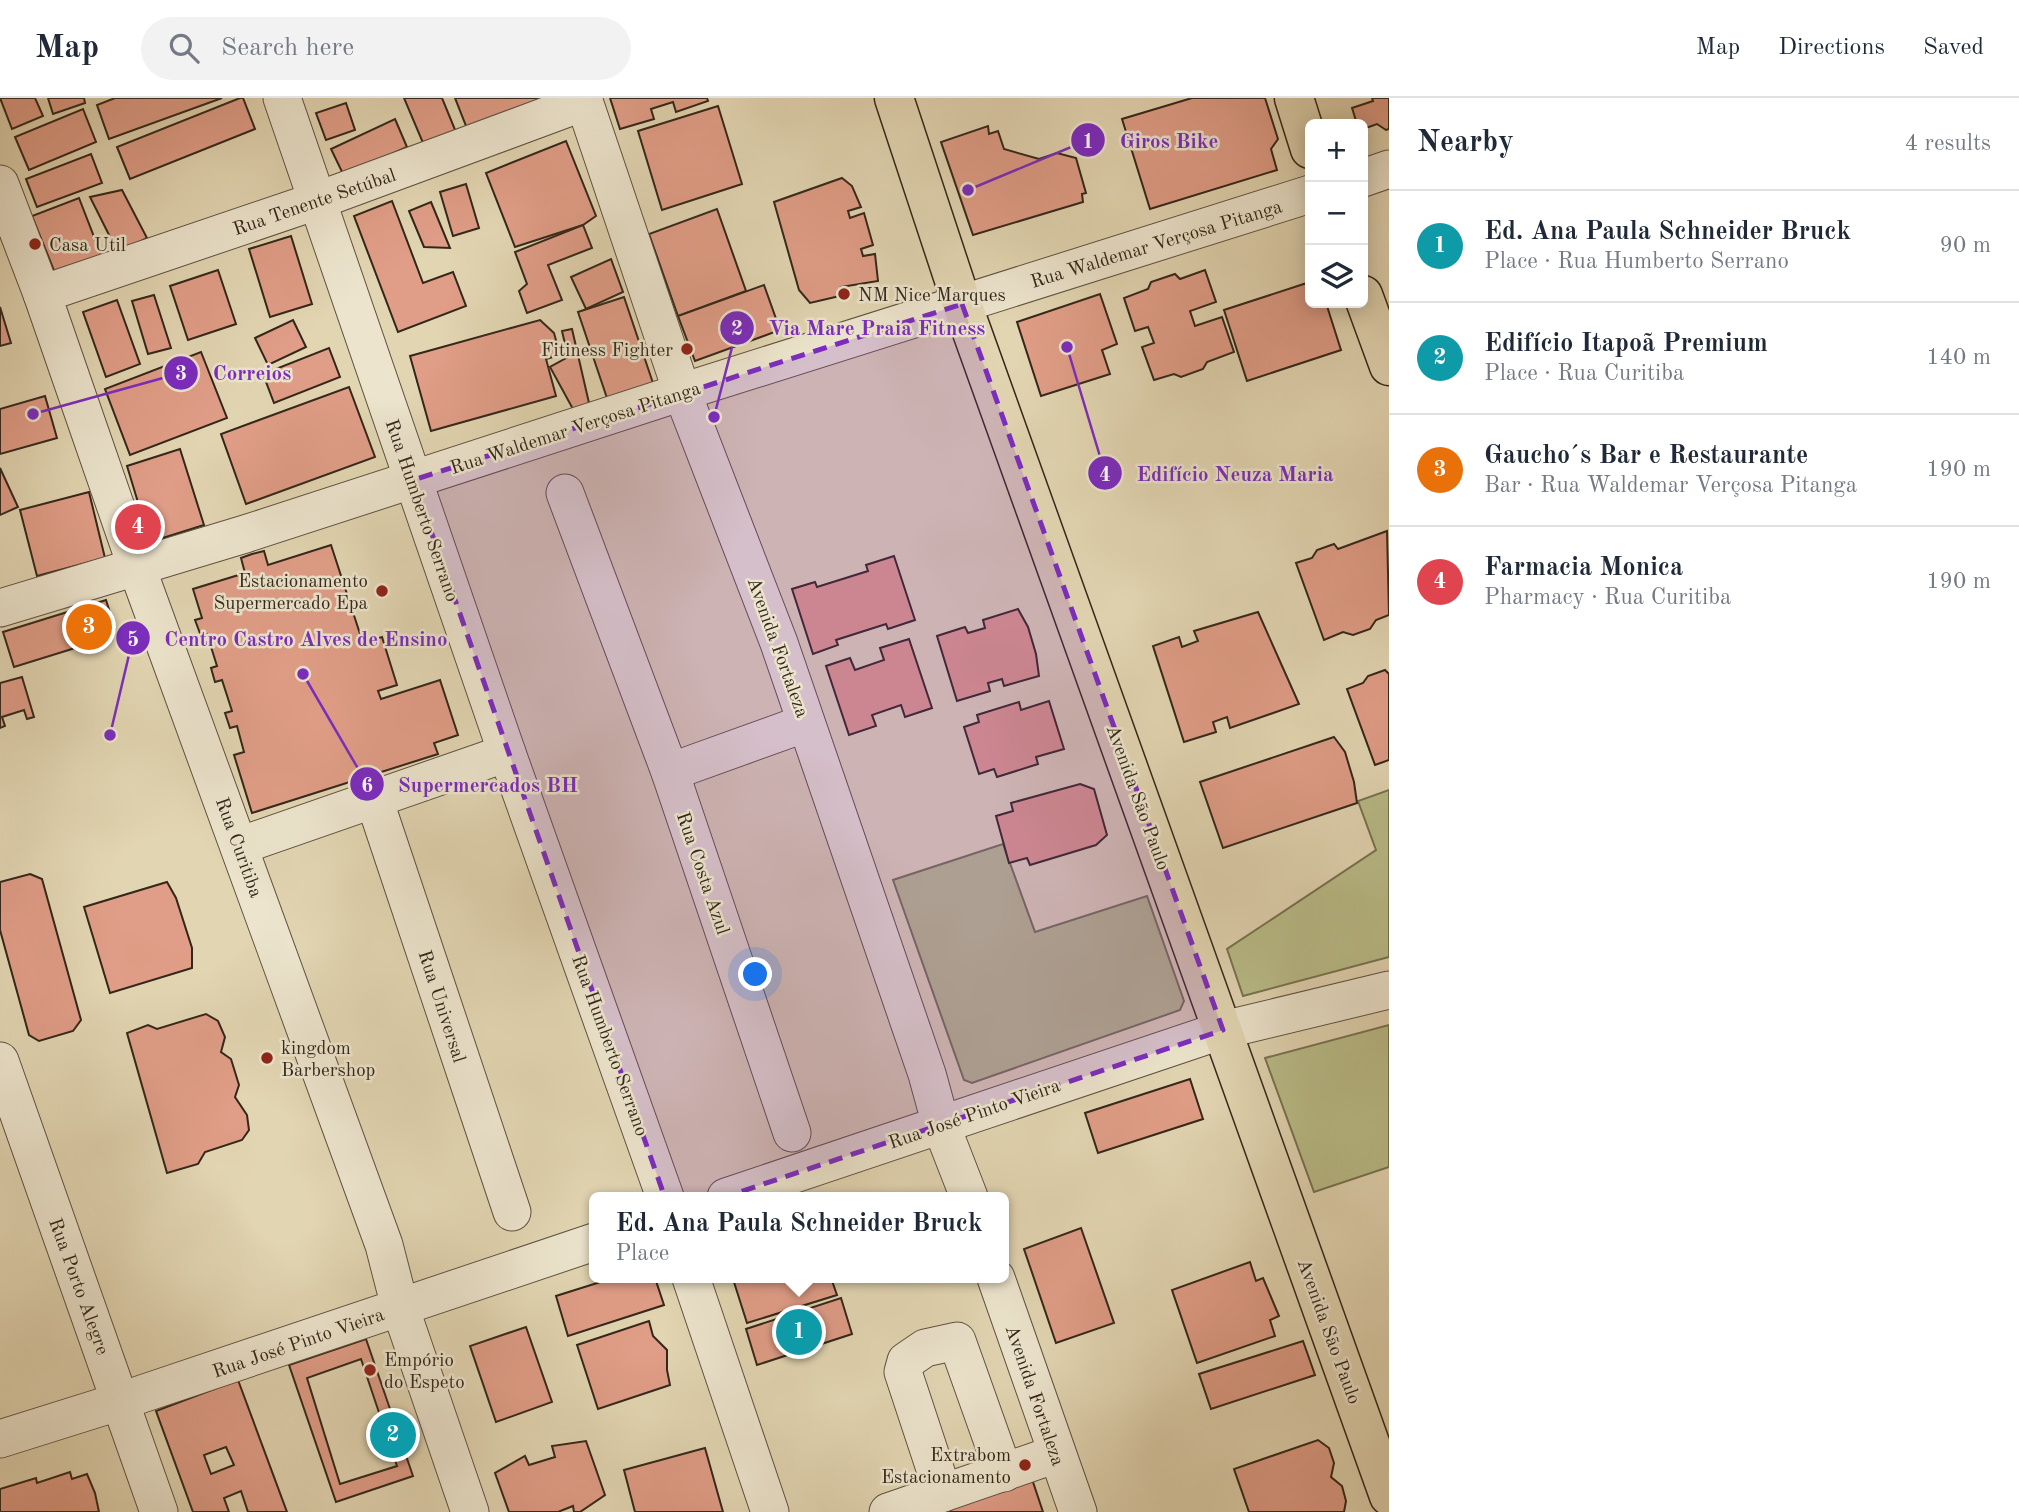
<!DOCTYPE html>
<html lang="en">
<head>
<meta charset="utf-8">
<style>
  :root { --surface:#fff; --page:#f2f2f3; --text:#1f2937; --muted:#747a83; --line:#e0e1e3; --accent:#b45309 }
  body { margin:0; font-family:"Old Standard TT",serif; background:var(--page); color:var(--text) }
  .controls { position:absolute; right:21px; top:21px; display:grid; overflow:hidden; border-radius:10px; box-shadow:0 4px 18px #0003 }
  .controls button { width:63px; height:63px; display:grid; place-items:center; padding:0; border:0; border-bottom:2px solid var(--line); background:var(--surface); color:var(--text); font:35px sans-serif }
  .you { position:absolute; left:756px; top:877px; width:24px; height:24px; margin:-18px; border:5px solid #fff; border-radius:50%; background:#1a73e8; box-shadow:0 0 0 10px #1a73e833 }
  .badge { display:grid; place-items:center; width:46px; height:46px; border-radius:50%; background:var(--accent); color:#fff; font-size:23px; font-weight:700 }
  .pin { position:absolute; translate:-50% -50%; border:4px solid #fff; box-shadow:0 2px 7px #0006 }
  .popup { position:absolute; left:589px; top:1094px; width:420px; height:91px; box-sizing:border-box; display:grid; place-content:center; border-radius:10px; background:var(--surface); filter:drop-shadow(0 2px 5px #0005); font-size:23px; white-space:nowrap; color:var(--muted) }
  .popup b { font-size:26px; color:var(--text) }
  .popup::after { content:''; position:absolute; left:50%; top:100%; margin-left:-14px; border:14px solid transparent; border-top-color:var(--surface) }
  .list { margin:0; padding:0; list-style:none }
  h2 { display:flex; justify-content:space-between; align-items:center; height:91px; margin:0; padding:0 28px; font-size:30px }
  h2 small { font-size:23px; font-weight:400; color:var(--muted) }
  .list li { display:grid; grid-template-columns:46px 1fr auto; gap:21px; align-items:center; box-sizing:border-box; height:112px; padding:0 28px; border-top:2px solid var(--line) }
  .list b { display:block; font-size:26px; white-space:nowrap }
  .list p { margin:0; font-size:23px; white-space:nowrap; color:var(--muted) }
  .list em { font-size:23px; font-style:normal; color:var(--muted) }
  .icon { flex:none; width:38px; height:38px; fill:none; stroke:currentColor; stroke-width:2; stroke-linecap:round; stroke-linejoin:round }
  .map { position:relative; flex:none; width:1389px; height:1414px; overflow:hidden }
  header { display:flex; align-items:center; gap:42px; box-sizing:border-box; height:98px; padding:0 35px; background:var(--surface); border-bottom:2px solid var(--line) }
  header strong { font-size:33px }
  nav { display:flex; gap:38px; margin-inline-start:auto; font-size:24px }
  .search { width:490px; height:63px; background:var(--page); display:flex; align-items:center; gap:18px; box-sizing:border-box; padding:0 24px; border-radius:38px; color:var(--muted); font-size:26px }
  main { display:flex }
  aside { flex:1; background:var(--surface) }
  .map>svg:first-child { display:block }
</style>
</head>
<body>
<header>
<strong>Map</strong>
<div class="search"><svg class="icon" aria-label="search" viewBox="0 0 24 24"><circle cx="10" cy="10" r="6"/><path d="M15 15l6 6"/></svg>Search here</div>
<nav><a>Map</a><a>Directions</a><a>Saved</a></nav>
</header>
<main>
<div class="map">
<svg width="1389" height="1414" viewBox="0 0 1389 1414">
  <rect width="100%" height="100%" fill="#e2d5b2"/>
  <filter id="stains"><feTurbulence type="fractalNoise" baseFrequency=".00286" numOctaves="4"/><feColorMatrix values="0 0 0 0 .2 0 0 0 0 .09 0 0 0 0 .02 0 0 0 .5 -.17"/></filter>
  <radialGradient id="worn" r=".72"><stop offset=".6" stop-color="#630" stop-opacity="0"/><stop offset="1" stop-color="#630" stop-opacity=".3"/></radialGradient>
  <g fill="#b9bc88" stroke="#767251" stroke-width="2">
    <polygon points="1389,692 1389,859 1243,898 1227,851 1376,752 1358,703"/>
    <polygon points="1003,746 1035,834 1147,798 1184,903 1180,912 972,985 964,982 893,782"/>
    <polygon points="1389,927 1389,1069 1314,1094 1265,960"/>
  </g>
  <g fill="#e09d87" stroke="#33271a" stroke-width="2" fill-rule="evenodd">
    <polygon points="0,0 35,0 43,18 12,31"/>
    <polygon points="48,0 84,0 85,5 53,16"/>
    <polygon points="115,0 222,0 109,41 97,7"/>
    <polygon points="240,0 243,0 255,31 130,81 117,49"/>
    <polygon points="404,0 442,0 458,39 426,52"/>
    <polygon points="455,0 545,0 470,38"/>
    <polygon points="610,0 707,0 708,3 676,14 673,4 651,11 654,21 620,31"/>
    <polygon points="1192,0 1265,0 1278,41 1271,51 1277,72 1150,111 1122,21"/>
    <polygon points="1372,0 1389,0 1389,31 1386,32 1377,26 1363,31 1363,26 1357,26 1352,10 1373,3"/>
    <polygon points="346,5 355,32 326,42 316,15"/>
    <polygon points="718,8 742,86 662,112 638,33"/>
    <polygon points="83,11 96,44 29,72 15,39"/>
    <polygon points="395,21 407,49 344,78 331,51"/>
    <polygon points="988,28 989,36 998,33 1004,51 1039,61 1057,55 1076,60 1086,95 1082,96 1083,104 973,137 941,44"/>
    <polygon points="566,43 596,118 583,127 515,149 486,75"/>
    <polygon points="91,56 102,85 37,109 26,81"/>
    <polygon points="842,80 852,88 861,109 848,113 850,120 864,115 873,147 861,151 863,158 875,156 878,183 841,189 844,197 810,205 799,192 774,104"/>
    <polygon points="466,86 479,130 453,138 440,94"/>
    <polygon points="122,92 147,140 118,155 90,99"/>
    <polygon points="79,100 103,162 57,180 32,118"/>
    <polygon points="392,103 423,185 453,174 466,208 398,234 354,118"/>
    <polygon points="431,104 450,150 424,149 409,113"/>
    <polygon points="717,111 746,193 678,218 649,136"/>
    <polygon points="583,127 592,150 548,167 562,202 527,215 519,193 527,186 515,154"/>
    <polygon points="291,138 312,206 270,219 249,151"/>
    <polygon points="611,161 623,194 586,211 571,179"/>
    <polygon points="218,172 236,226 188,242 170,188"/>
    <polygon points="1205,172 1216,204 1190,213 1195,228 1222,219 1234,254 1207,264 1203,271 1181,279 1174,276 1154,282 1142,249 1154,245 1148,229 1135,233 1124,200 1148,191 1151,184 1175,176 1180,181"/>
    <polygon points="1310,184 1310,205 1326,205 1341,252 1247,283 1224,212"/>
    <polygon points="764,187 780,232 695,263 678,218"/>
    <polygon points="1100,196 1117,246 1102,252 1110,276 1041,298 1017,224"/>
    <polygon points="154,197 171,250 148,256 132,203"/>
    <polygon points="624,199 654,288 608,303 578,214"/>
    <polygon points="117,202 140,266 106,279 83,214"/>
    <polygon points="0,209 11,245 0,248"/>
    <polygon points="293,222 306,249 268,267 255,240"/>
    <polygon points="540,222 554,235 560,257 546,261 556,298 431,333 410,258"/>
    <polygon points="572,231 589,305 574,313 550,269 568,259 562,233"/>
    <polygon points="329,250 340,279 274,305 263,276"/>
    <polygon points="201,254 227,320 130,357 105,291"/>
    <polygon points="349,289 375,359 246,406 221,336"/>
    <polygon points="45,298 57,340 0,356 0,311"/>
    <polygon points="180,351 204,427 150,444 127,368"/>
    <polygon points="0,370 18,409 0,417"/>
    <polygon points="89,394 105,460 37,478 20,412"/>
    <polygon points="1387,433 1389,517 1376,522 1370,531 1353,537 1343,534 1324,542 1296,465 1312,460 1317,452 1334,446 1338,451"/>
    <polygon points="331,447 363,545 382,539 397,587 378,593 381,601 440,582 458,637 434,645 438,656 252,715 234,657 244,654 237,628 230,630 225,615 232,613 222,582 215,584 211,570 217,568 207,536 201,538 195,522 202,520 193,491 245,475 241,460 252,456 264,453 268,467"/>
    <polygon points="894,458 915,522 888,531 886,526 836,542 838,547 813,556 792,491 815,484 817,489 868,473 866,467"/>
    <polygon points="106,502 117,537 14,569 3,534"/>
    <polygon points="1018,511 1028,529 1036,556 1039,578 1004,588 1002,581 988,585 990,593 957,603 937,538 965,529 968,535 985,530 983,522"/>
    <polygon points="1258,514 1299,606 1230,630 1227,619 1213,624 1216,634 1184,644 1153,548 1179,539 1182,549 1198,543 1194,533"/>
    <polygon points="909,541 932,610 905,619 901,607 872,617 876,628 849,637 826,568 850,560 855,572 884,562 880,550"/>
    <polygon points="1385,572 1389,576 1389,662 1375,667 1347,591 1363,585 1368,578"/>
    <polygon points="22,579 34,619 27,621 24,612 2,619 5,628 0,630 0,585"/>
    <polygon points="1049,603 1064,651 1036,659 1038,666 997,679 994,671 979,676 964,629 979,624 977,617 1019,604 1021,612"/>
    <polygon points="1334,639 1345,654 1354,684 1357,705 1223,750 1200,684"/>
    <polygon points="1080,686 1094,691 1107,737 1096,747 1030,767 1027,760 1009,765 996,718 1013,713 1011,705"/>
    <polygon points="30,776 42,781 81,922 73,933 39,943 29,937 0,832 0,784"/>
    <polygon points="167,784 176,800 192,850 192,870 110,895 84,809"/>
    <polygon points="206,916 218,923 225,939 221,954 231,961 239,987 235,999 247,1017 249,1032 242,1042 205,1054 198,1066 167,1075 127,935 148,927 157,931"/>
    <polygon points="1190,981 1203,1021 1098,1055 1085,1015"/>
    <polygon points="1081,1130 1114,1225 1056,1245 1024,1151"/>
    <polygon points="1250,1164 1256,1183 1263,1180 1279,1218 1270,1222 1275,1238 1197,1265 1172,1192"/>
    <polygon points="613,1180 655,1180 664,1207 568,1238 556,1198"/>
    <polygon points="737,1180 831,1180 837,1197 747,1225 733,1181"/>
    <polygon points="841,1200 852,1236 757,1267 746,1231"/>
    <polygon points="649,1223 653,1238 667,1252 667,1272 670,1287 598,1311 577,1247"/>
    <polygon points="526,1229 552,1304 496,1324 470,1248"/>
    <path d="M 366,1241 L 413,1378 L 336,1404 L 289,1267 ZM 361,1261 L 397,1368 L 340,1386 L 307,1280 Z"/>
    <polygon points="1303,1243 1315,1277 1211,1311 1199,1276"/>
    <path d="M 238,1282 L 287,1414 L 248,1414 L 241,1393 L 224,1400 L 229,1414 L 193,1414 L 156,1313 ZM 226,1349 L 234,1367 L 211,1376 L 204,1357 Z"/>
    <polygon points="1318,1342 1329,1350 1334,1365 1331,1379 1342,1388 1346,1403 1344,1414 1249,1414 1234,1371"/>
    <polygon points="586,1343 605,1397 580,1414 574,1414 573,1408 558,1414 509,1414 495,1375 525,1358 529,1367 555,1359 552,1348"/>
    <polygon points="705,1350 723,1414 635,1414 624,1372"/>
    <polygon points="70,1374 72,1381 87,1376 95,1395 99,1414 0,1414 0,1391 36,1380 37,1385"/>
    <polygon points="1032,1381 1043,1414 938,1414"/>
  </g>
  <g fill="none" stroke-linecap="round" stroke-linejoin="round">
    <g stroke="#5f5240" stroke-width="39">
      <g id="minor">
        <polyline points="282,0 507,655 665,1099"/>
        <polyline points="583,0 682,294 779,545 927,976 941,1027 969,1099"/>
        <polyline points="1363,80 1389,71"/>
        <polyline points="0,86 42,196 137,470 384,1147 400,1209 470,1414"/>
        <polyline points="42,196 319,102 584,4"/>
        <polyline points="565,395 670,674 792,1035"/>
        <polyline points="0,510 245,436 682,294 1310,96"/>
        <polyline points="670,674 806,625"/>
        <polyline points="374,701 512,1114"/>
        <polyline points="239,748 507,655"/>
        <polyline points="0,963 159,1414"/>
        <polyline points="726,1099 1223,932 1389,892"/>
        <polyline points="691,1180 770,1414"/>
        <polyline points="996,1180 1078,1414"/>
        <polyline points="0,1341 121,1303 594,1144"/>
        <polyline points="943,1395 903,1274 906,1263 925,1250 957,1243 1004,1375"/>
        <polyline points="888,1414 1056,1356"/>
      </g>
    </g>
    <g stroke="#33271a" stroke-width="41">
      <g id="major">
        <polyline points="894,0 962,206 1389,1398"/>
        <polyline points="1294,0 1310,51"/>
        <polyline points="1363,197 1389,268"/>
      </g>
    </g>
    <use href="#minor" stroke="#ece4cd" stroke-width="37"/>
    <use href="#major" stroke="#e2d5b2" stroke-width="38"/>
  </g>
  <path fill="#7b2cbf" fill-opacity="0.2" stroke="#7b2cbf" stroke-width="5" stroke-dasharray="14 9" stroke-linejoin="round" d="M 962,206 L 1223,932 L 671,1117 L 413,382 Z"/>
  <g fill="#8f2418" stroke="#ece4cd" stroke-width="2.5">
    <circle cx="35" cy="146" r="7"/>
    <circle cx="844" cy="196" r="7"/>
    <circle cx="687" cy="251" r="7"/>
    <circle cx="382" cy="493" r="7"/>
    <circle cx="267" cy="960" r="7"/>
    <circle cx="370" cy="1272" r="7"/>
    <circle cx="1025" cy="1367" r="7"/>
  </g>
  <g text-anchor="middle" stroke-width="5" stroke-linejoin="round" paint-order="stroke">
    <g font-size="19" fill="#33271a" stroke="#ece4cd">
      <text transform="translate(314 103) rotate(-19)" y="7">Rua Tenente Setúbal</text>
      <text transform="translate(1156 145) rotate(-17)" y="7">Rua Waldemar Verçosa Pitanga</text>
      <text transform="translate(575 329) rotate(-18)" y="7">Rua Waldemar Verçosa Pitanga</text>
      <text transform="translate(423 412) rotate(71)" y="7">Rua Humberto Serrano</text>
      <text transform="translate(779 549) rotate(70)" y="7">Avenida Fortaleza</text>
      <text transform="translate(1139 699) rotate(70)" y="7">Avenida São Paulo</text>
      <text transform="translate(240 749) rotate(70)" y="7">Rua Curitiba</text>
      <text transform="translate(704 775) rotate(71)" y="7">Rua Costa Azul</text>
      <text transform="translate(443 908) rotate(72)" y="7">Rua Universal</text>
      <text transform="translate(611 947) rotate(70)" y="7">Rua Humberto Serrano</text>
      <text transform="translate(974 1015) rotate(-19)" y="7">Rua José Pinto Vieira</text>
      <text transform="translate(80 1188) rotate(70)" y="7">Rua Porto Alegre</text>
      <text transform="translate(1330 1233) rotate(70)" y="7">Avenida São Paulo</text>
      <text transform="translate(298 1244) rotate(-19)" y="7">Rua José Pinto Vieira</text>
      <text transform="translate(1036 1297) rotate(71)" y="7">Avenida Fortaleza</text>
    </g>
    <g font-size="19" fill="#33271a" stroke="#ece4cd" text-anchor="start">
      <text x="49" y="153">Casa Util</text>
      <text x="858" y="203">NM Nice Marques</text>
      <text x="673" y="258" text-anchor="end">Fitiness Fighter</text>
      <text x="368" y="489" text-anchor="end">Estacionamento<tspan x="368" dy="22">Supermercado Epa</tspan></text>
      <text x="281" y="956">kingdom<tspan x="281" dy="22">Barbershop</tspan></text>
      <text x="384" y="1268">Empório<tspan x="384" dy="22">do Espeto</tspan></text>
      <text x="1011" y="1363" text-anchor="end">Extrabom<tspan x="1011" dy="22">Estacionamento</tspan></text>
    </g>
  </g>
  <path fill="none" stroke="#7b2cbf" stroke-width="2.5" d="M968 92L1088 42M714 319L737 230M33 316L181 275M1067 249L1105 375M110 637L133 540M303 576L367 686"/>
  <g fill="#7b2cbf" stroke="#ece4cd" stroke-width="2.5">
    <circle cx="968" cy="92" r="7"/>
    <circle cx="714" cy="319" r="7"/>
    <circle cx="33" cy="316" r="7"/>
    <circle cx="1067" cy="249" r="7"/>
    <circle cx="110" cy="637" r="7"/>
    <circle cx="303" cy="576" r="7"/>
    <circle cx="1088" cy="42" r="18"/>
    <circle cx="737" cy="230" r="18"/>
    <circle cx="181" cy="275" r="18"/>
    <circle cx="1105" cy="375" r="18"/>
    <circle cx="133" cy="540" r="18"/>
    <circle cx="367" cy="686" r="18"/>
  </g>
  <g font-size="21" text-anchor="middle" font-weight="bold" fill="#fff">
    <text x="1088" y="50">1</text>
    <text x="737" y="237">2</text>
    <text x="181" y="282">3</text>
    <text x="1105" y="383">4</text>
    <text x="133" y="548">5</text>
    <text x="367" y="694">6</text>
  </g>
  <g font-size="21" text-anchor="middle" font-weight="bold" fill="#7b2cbf" stroke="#ece4cd" stroke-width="5" stroke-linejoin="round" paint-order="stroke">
    <text x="1169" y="50">Giros Bike</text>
    <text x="877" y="237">Via Mare Praia Fitness</text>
    <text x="252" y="282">Correios</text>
    <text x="1235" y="383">Edifício Neuza Maria</text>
    <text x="306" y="548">Centro Castro Alves de Ensino</text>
    <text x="488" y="694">Supermercados BH</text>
  </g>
  <rect width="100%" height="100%" filter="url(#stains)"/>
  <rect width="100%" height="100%" fill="url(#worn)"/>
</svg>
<div class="controls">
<button>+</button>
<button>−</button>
<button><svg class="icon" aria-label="layers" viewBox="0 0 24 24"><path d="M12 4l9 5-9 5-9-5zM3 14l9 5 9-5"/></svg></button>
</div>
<div class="you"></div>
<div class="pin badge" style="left:799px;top:1234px;background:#0f9aa8">1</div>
<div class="popup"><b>Ed. Ana Paula Schneider Bruck</b>Place</div>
<div class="pin badge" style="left:393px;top:1337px;background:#0f9aa8">2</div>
<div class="pin badge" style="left:89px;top:529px;background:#e8710a">3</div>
<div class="pin badge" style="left:138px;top:429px;background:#e0444e">4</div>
</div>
<aside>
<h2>Nearby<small>4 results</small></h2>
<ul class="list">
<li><span class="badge" style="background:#0f9aa8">1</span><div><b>Ed. Ana Paula Schneider Bruck</b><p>Place · Rua Humberto Serrano</p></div><em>90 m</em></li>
<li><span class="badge" style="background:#0f9aa8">2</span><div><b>Edifício Itapoã Premium</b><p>Place · Rua Curitiba</p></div><em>140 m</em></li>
<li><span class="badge" style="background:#e8710a">3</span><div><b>Gaucho´s Bar e Restaurante</b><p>Bar · Rua Waldemar Verçosa Pitanga</p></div><em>190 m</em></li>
<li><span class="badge" style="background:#e0444e">4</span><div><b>Farmacia Monica</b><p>Pharmacy · Rua Curitiba</p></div><em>190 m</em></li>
</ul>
</aside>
</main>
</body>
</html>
